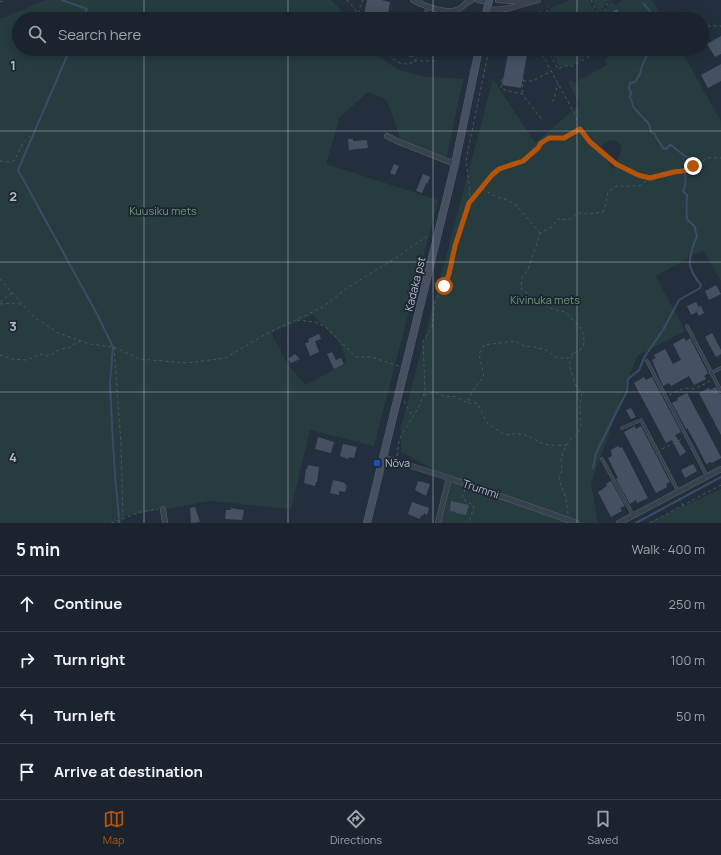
<!DOCTYPE html>
<html lang="en">
<head>
<meta charset="utf-8">
<style>
  :root { --surface:#1b232e; --page:#282f3a; --text:#f1f3f6; --muted:#a0a4aa; --line:#39404a; --accent:#b45309 }
  body { margin:0; font-family:Manrope,sans-serif; background:var(--page); color:var(--text) }
  .stop { position:absolute; width:12px; height:12px; margin:-9px; border:3px solid #b45309; border-radius:50%; background:#fff }
  .stop.end { background:#b45309; border-color:#fff; box-shadow:0 1px 4px #0008 }
  .list { margin:0; padding:0; list-style:none }
  h2 { display:flex; justify-content:space-between; align-items:center; height:52px; margin:0; padding:0 16px; font-size:17px }
  h2 small { font-size:13px; font-weight:400; color:var(--muted) }
  .list li { display:grid; grid-template-columns:26px 1fr auto; gap:12px; align-items:center; box-sizing:border-box; height:56px; padding:0 16px; border-top:1px solid var(--line) }
  .list b { display:block; font-size:15px; white-space:nowrap }
  .list em { font-size:13px; font-style:normal; color:var(--muted) }
  .icon { flex:none; width:22px; height:22px; fill:none; stroke:currentColor; stroke-width:2; stroke-linecap:round; stroke-linejoin:round }
  .map { position:relative; flex:none; width:721px; height:523px; overflow:hidden }
  .search { position:absolute; background:var(--surface); box-shadow:0 2px 10px #0003; left:12px; right:12px; top:12px; height:44px; display:flex; align-items:center; gap:10px; box-sizing:border-box; padding:0 14px; border-radius:22px; color:var(--muted); font-size:15px }
  .sheet { height:276px; background:var(--surface) }
  nav { display:flex; justify-content:space-around; align-items:center; box-sizing:border-box; height:56px; border-top:1px solid var(--line); background:var(--surface); font-size:11px; color:var(--muted) }
  nav a { display:grid; justify-items:center; gap:2px }
  nav .on { color:var(--accent) }
  .map>svg:first-child { display:block }
</style>
</head>
<body>
<div class="map">
<svg width="721" height="523" viewBox="0 0 721 523">
  <rect width="100%" height="100%" fill="#242f3e"/>
  <g fill="#263c3f" fill-rule="evenodd">
    <path d="M 46,0 L 331,0 L 349,19 L 19,19 L 19,49 L 367,49 L 399,70 L 426,77 L 463,79 L 447,157 L 401,141 L 387,100 L 368,92 L 340,117 L 326,164 L 438,200 L 374,446 L 310,430 L 291,509 L 211,501 L 124,516 L 121,523 L 0,523 L 0,19 ZM 313,315 L 339,342 L 347,363 L 305,385 L 287,363 L 271,333 Z"/>
    <polygon points="570,0 589,0 597,15 597,17 593,19 548,19 551,8"/>
    <polygon points="592,0 609,0 605,4 602,14 599,14"/>
    <polygon points="623,0 652,0 663,19 623,19 617,10 602,19 610,1 616,5"/>
    <polygon points="549,49 576,49 577,50 580,49 595,49 595,50 572,65 560,67"/>
    <path d="M 626,49 L 680,49 L 721,121 L 721,281 L 703,250 L 656,276 L 685,331 L 637,356 L 591,483 L 598,523 L 438,523 L 449,478 L 401,452 L 401,427 L 493,79 L 535,143 L 580,104 L 568,82 L 571,80 L 574,83 L 607,65 L 605,60 L 613,51 L 616,54 ZM 609,140 L 616,141 C 618,142 620,144 621,146 C 623,149 615,165 613,170 L 602,153 L 603,144 Z"/>
    <polygon points="721,489 721,523 647,523"/>
  </g>
  <g fill="none" stroke-linecap="round" stroke-linejoin="round">
    <g stroke="#394c67" stroke-width="2">
      <polyline points="62,0 87,9 82,19"/>
      <polyline points="644,4 652,14 652,19"/>
      <polyline points="70,49 18,170 97,314 113,347 110,383 112,425 115,476 119,518"/>
      <path d="M 593,468 L 596,453 L 627,391 L 628,379 L 639,370 L 645,356 L 663,330 L 679,300 L 700,288 L 701,285 C 697,280 691,272 690,265 C 689,258 694,242 697,236 L 695,229 L 695,227 L 687,219 C 686,211 687,203 687,195 L 683,191 C 684,189 685,187 685,185 C 687,176 682,174 690,166 L 689,159 L 672,146 L 670,145 L 666,149 L 663,148 C 661,143 656,139 655,134 L 651,132 L 649,124 L 634,108 L 630,97 L 631,93 L 629,88 L 630,83 L 635,82 L 640,74 L 642,66 L 647,55 L 647,49"/>
      <polyline points="119,521 119,523"/>
      <polyline points="636,523 721,477"/>
    </g>
  </g>
  <g fill="#455162">
    <polygon points="367,0 381,0 390,2 387,19 363,19"/>
    <polygon points="617,9 622,19 600,19"/>
    <polygon points="721,36 721,54 715,57 707,44"/>
    <polygon points="391,49 415,49 413,57 390,53"/>
    <polygon points="432,49 458,49 456,56 432,51"/>
    <polygon points="509,49 528,49 521,88 502,85"/>
    <polygon points="721,64 721,81 708,88 701,75"/>
    <polygon points="348,139 353,139 353,141 367,140 368,148 349,150"/>
    <polygon points="394,164 399,166 395,175 390,173"/>
    <polygon points="423,174 430,177 427,184 426,183 422,193 416,191"/>
    <polygon points="716,285 721,294 709,300 705,291"/>
    <polygon points="696,302 699,307 701,306 704,313 699,316 697,312 691,315 687,306"/>
    <polygon points="712,333 721,350 721,354 716,357 705,337"/>
    <polygon points="319,334 321,339 315,341 319,352 310,356 305,343 309,342 308,339"/>
    <polygon points="684,338 686,341 690,338 708,373 704,376 706,379 694,385 689,376 671,386 669,383 663,386 652,360 656,358 654,355 665,349 673,364 681,360 673,344"/>
    <polygon points="332,352 336,360 341,358 344,364 334,369 327,354"/>
    <polygon points="295,354 300,359 291,363 288,359"/>
    <polygon points="644,377 646,380 652,377 681,432 675,435 686,452 680,456 672,440 666,443 634,383"/>
    <polygon points="716,387 719,393 721,394 721,435 699,393 709,388 710,390"/>
    <polygon points="687,393 721,457 721,458 712,463 711,462 706,464 696,444 687,428 686,429 672,403 678,400 677,398"/>
    <polygon points="631,408 636,417 631,419 626,410"/>
    <polygon points="635,426 636,429 641,426 670,482 666,484 667,487 656,493 624,432"/>
    <polygon points="318,437 334,442 331,453 315,449"/>
    <polygon points="343,444 357,447 354,458 349,457 348,459 340,456"/>
    <polygon points="618,446 620,448 622,447 648,498 637,503 636,500 630,504 616,479 618,478 608,458 612,456 611,450"/>
    <polygon points="693,464 697,471 685,478 681,470"/>
    <polygon points="308,465 319,467 317,482 316,482 315,486 304,483 306,469 307,469"/>
    <polygon points="333,480 345,483 345,485 347,485 345,492 339,491 339,495 330,493"/>
    <polygon points="418,481 430,484 426,496 415,490"/>
    <polygon points="611,481 625,506 620,508 622,511 611,517 598,492 607,486 606,484"/>
    <polygon points="451,501 469,505 466,515 455,513 456,512 450,511"/>
    <polygon points="412,502 429,508 427,515 424,513 423,516 421,515 420,519 408,514"/>
    <polygon points="195,507 200,522 191,523 190,508"/>
    <polygon points="231,508 244,510 242,520 225,519 226,510 231,510"/>
  </g>
  <g fill="none" stroke-linecap="round" stroke-linejoin="round">
    <g stroke="#565f6c" stroke-width="3.5">
      <g id="lane">
        <polyline points="423,19 428,7"/>
        <polyline points="687,326 721,391"/>
        <polyline points="647,361 707,476"/>
        <polyline points="711,373 721,368"/>
        <polyline points="622,428 641,420 678,491"/>
        <polyline points="602,459 633,515"/>
      </g>
    </g>
    <g stroke="#565f6c" stroke-width="6">
      <g id="street">
        <polyline points="413,0 421,4 419,0"/>
        <polyline points="478,0 488,2"/>
        <polyline points="498,0 528,2"/>
        <path d="M 421,4 C 431,8 449,15 459,9 C 464,6 466,2 472,0"/>
        <path d="M 487,9 C 508,12 519,4 538,0"/>
        <polyline points="387,136 399,142 455,164"/>
        <polyline points="383,457 449,478 577,523"/>
        <polyline points="163,509 165,523"/>
        <polyline points="438,523 449,478"/>
        <polyline points="619,523 721,469"/>
      </g>
    </g>
    <g stroke="#565f6c" stroke-width="8">
      <g id="secondary">
        <polyline points="485,19 489,0"/>
        <polyline points="367,523 455,164 479,49"/>
      </g>
    </g>
    <g stroke="#44595c" stroke-width="1" stroke-dasharray="3 3" stroke-linecap="butt">
      <polyline points="347,0 358,13"/>
      <polyline points="591,0 600,19"/>
      <polyline points="0,2 5,0"/>
      <path d="M 361,19 C 357,12 360,7 363,0"/>
      <polyline points="539,19 539,11"/>
      <polyline points="546,19 548,6"/>
      <polyline points="596,19 604,14 607,4 610,0"/>
      <polyline points="702,28 707,26 721,26"/>
      <path d="M 386,49 C 390,59 402,68 413,62 C 417,59 420,53 423,49"/>
      <polyline points="429,49 437,58"/>
      <polyline points="539,49 576,116 577,125 583,135 590,142 616,164 638,175 650,178 674,172 683,171 708,158 721,158"/>
      <polyline points="547,49 558,69 565,66 572,66 602,49"/>
      <polyline points="414,61 436,61"/>
      <polyline points="502,79 501,89 522,94 543,121"/>
      <polyline points="523,81 523,75"/>
      <polyline points="522,93 523,81 533,81 551,71"/>
      <polyline points="552,101 555,99 555,94 558,84"/>
      <polyline points="0,161 11,162 15,160 23,143 30,136"/>
      <polyline points="482,189 497,197 508,200 517,206 540,233"/>
      <polyline points="469,203 492,175 499,169 523,161 534,150 538,148 541,143 549,138 564,138 579,129"/>
      <polyline points="0,279 34,317 58,333 90,344 114,347 139,359 187,363 225,358 266,334 323,307 347,288 399,256 424,238 431,235"/>
      <polyline points="0,302 12,293"/>
      <polyline points="0,304 17,303 24,306"/>
      <polyline points="297,320 315,322 326,327 356,357 371,357 399,366"/>
      <polyline points="114,347 121,444 123,516"/>
      <polyline points="0,355 11,359 27,360 41,354 47,356 53,354 58,350 71,347 74,344 80,341"/>
      <polyline points="654,366 659,364"/>
      <polyline points="656,369 660,367"/>
      <path d="M 424,395 L 435,392 L 444,396 L 457,397 L 467,403 C 471,392 476,385 484,377 L 479,354 L 484,345 L 515,341 L 524,346 L 535,347 L 546,350 L 557,358 L 568,358 L 573,353"/>
      <polyline points="669,395 684,388 695,389 710,381"/>
      <polyline points="404,401 412,416"/>
      <path d="M 468,403 L 477,403 L 487,423 L 505,435 C 526,431 527,437 544,444 C 551,446 560,445 567,445"/>
      <polyline points="662,449 682,439"/>
      <polyline points="397,456 399,441 402,434 420,405 425,390 423,341 432,328 435,302 449,274 455,246 469,203 470,191 466,160 489,49"/>
      <polyline points="465,489 462,498 474,506 469,523"/>
      <polyline points="679,498 683,506"/>
      <path d="M 568,514 L 566,498 L 559,480 L 562,470 L 561,459 L 564,450 L 570,440 L 578,434 L 581,424 L 580,405 L 582,393 L 575,384 L 569,364 L 574,353 L 583,348 C 587,327 578,328 566,312 C 547,310 537,300 521,289 L 522,278 L 528,269 L 541,232 L 552,227 L 558,219 L 569,220 L 577,213 L 588,214 L 603,212 L 606,203 L 608,192 L 617,186 L 639,186 L 650,178"/>
      <polyline points="111,523 140,512 158,509"/>
      <polyline points="650,523 721,485"/>
    </g>
    <use href="#lane" stroke="#38414e" stroke-width="2.5"/>
    <use href="#street" stroke="#38414e" stroke-width="5"/>
    <use href="#secondary" stroke="#465061" stroke-width="7"/>
  </g>
  <g fill="none" stroke-linecap="round" stroke-linejoin="round">
    <polyline stroke="#b45309" stroke-width="5" points="444,286 449,274 455,246 469,203 492,175 499,169 523,161 538,148 541,143 549,138 564,138 580,129 590,142 616,164 638,175 650,178 674,172 683,171 693,166"/>
  </g>
  <path fill="none" stroke="#b4bcc9" stroke-width="1" stroke-opacity="0.55" d="M 144,0 L 144,19M 288,0 L 288,19M 433,0 L 433,19M 577,0 L 577,19M 144,49 L 144,523M 288,49 L 288,523M 433,49 L 433,523M 577,49 L 577,523M 0,131 L 721,131M 0,262 L 721,262M 0,392 L 721,392"/>
  <rect fill="#1a4fb4" stroke="#1d2633" stroke-width="1.5" x="373" y="459" width="8" height="8" rx="2"/>
  <g text-anchor="middle" stroke-width="3.5" stroke-linejoin="round" paint-order="stroke">
    <g font-size="11" fill="#6b9a76" stroke="#1d2633">
      <text x="163" y="215">Kuusiku mets</text>
      <text x="545" y="304">Kivinuka mets</text>
    </g>
    <g font-size="11" fill="#b4bcc9" stroke="#1d2633">
      <text transform="translate(415 284) rotate(-76)" y="4">Kadaka pst</text>
      <text transform="translate(481 489) rotate(19)" y="4">Trummi</text>
    </g>
    <g font-size="11" fill="#b4bcc9" stroke="#1d2633" text-anchor="start">
      <text x="385" y="467">Nõva</text>
    </g>
  </g>
  <g font-size="13" text-anchor="middle" font-weight="bold" fill="#b4bcc9" stroke="#1d2633" stroke-width="3.5" stroke-linejoin="round" paint-order="stroke">
    <text x="13" y="70">1</text>
    <text x="13" y="201">2</text>
    <text x="13" y="331">3</text>
    <text x="13" y="462">4</text>
  </g>
</svg>
<div class="stop" style="left:444px;top:286px"></div>
<div class="stop end" style="left:693px;top:166px"></div>
<div class="search"><svg class="icon" aria-label="search" viewBox="0 0 24 24"><circle cx="10" cy="10" r="6"/><path d="M15 15l6 6"/></svg>Search here</div>
</div>
<section class="sheet">
<h2>5 min<small>Walk · 400 m</small></h2>
<ul class="list">
<li><svg class="icon" aria-label="ahead" viewBox="0 0 24 24"><path d="M12 20V5M6 11l6-6 6 6"/></svg><div><b>Continue</b></div><em>250 m</em></li>
<li><svg class="icon" aria-label="right" viewBox="0 0 24 24"><path d="M7 20v-9h11M14 6l5 5-5 5"/></svg><div><b>Turn right</b></div><em>100 m</em></li>
<li><svg class="icon" aria-label="left" viewBox="0 0 24 24"><path d="M17 20v-9H6M10 6l-5 5 5 5"/></svg><div><b>Turn left</b></div><em>50 m</em></li>
<li><svg class="icon" aria-label="arrive" viewBox="0 0 24 24"><path d="M6 21V4h12l-3 4 3 4H6"/></svg><div><b>Arrive at destination</b></div></li>
</ul>
</section>
<nav>
<a class="on"><svg class="icon" aria-label="map" viewBox="0 0 24 24"><path d="M3 6l6-2 6 2 6-2v14l-6 2-6-2-6 2zM9 4v14M15 6v14"/></svg>Map</a>
<a><svg class="icon" aria-label="directions" viewBox="0 0 24 24"><path d="M12 3l9 9-9 9-9-9zM9 14v-3h6M13 9l2 2-2 2"/></svg>Directions</a>
<a><svg class="icon" aria-label="saved" viewBox="0 0 24 24"><path d="M7 4h10v16l-5-4-5 4z"/></svg>Saved</a>
</nav>
</body>
</html>
